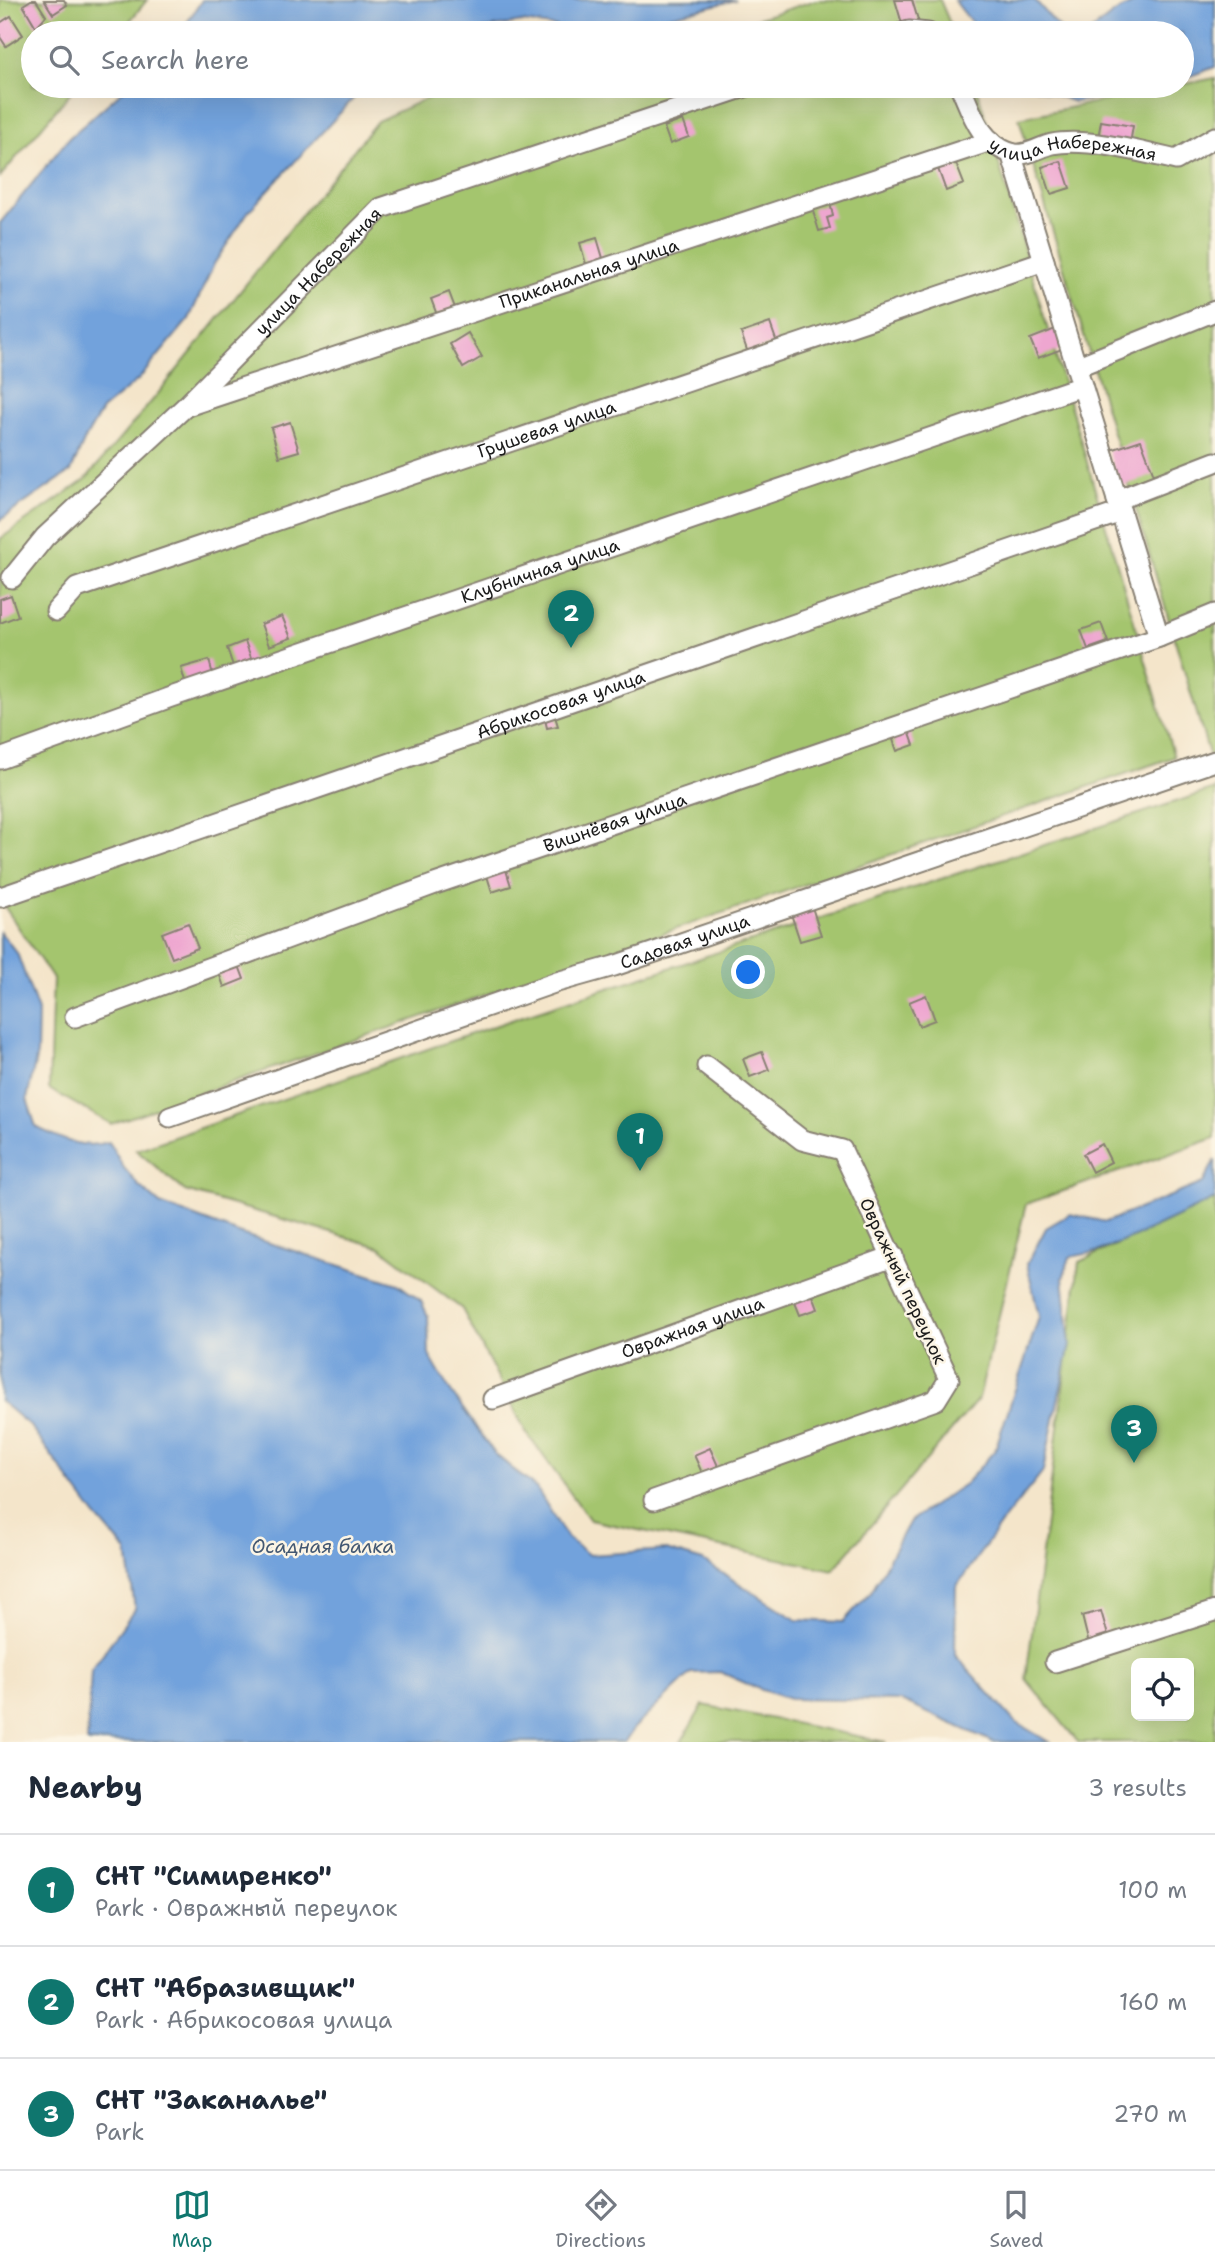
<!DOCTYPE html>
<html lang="en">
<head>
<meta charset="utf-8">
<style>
  :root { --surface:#fff; --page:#f6f6f7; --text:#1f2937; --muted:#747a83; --line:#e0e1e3; --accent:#0f766e }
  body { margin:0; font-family:"Shantell Sans",sans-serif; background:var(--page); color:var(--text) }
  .controls { position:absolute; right:21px; bottom:21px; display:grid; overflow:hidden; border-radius:10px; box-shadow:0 7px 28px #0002 }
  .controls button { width:63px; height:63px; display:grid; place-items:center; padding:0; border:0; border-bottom:2px solid var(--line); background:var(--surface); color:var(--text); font:35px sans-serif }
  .you { position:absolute; left:749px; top:973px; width:24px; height:24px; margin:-18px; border:5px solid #fff; border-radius:50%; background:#1a73e8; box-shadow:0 0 0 10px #1a73e833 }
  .badge { display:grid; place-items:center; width:46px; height:46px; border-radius:50%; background:var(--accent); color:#fff; font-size:23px; font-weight:700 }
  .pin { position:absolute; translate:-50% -58px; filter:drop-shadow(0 2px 4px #0008) }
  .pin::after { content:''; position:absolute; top:37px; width:24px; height:21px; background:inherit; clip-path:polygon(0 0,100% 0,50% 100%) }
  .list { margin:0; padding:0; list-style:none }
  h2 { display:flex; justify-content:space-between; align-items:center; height:91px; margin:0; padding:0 28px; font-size:30px }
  h2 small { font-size:23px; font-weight:400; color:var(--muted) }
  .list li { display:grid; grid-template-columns:46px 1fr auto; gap:21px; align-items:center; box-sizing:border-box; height:112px; padding:0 28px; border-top:2px solid var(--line) }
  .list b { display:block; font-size:26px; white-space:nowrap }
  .list p { margin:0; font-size:23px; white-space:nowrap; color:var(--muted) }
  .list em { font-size:23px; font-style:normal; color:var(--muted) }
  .icon { flex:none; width:38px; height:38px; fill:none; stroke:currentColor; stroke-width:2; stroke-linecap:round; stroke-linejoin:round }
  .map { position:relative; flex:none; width:1215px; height:1742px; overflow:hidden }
  .search { position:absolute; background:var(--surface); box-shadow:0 7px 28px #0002; left:21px; right:21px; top:21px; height:77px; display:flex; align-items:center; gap:18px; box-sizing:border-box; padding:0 24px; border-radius:38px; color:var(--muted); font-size:26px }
  .sheet { height:427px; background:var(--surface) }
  nav { display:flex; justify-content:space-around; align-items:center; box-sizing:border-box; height:98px; border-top:2px solid var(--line); background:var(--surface); font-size:19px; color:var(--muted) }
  nav a { display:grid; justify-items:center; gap:4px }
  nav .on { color:var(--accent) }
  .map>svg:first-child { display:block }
</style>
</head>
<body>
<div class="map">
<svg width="1215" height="1742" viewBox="0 0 1215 1742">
  <rect width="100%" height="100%" fill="#fcf5e5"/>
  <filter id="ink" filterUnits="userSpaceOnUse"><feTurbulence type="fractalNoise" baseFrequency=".0143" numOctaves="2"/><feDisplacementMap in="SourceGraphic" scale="14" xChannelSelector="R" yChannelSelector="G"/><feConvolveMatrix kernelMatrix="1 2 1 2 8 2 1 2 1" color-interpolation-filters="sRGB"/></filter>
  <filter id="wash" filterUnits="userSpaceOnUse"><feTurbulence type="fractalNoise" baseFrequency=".00686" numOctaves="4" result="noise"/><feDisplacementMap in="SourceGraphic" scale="28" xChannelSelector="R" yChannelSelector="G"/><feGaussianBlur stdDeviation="1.57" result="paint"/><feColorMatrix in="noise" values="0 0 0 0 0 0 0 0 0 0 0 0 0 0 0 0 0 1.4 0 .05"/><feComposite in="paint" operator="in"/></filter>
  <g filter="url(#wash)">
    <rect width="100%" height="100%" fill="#f4e5ca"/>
    <g fill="#a4c56e" stroke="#607045" stroke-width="2" fill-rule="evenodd">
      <polygon points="0,0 147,0 120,33 33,33 33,86 76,86 0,177"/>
      <polygon points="816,0 940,0 954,33 712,33"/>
      <polygon points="1215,78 1215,774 1019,118"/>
      <polygon points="454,86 976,86 1174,757 111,1124 49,1089 53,979 0,900 0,539 85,480 157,395 377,121"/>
      <polygon points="1215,789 1215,1138 1026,1204 979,1398 833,1570 590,1520 526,1432 462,1309 380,1247 185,1191 136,1150 520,1017"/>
      <path d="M 1215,1198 L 1215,1742 L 1078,1742 L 1026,1679 L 1079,1262 ZM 1136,1663 L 1189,1663 L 1189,1716 L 1136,1716 Z"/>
      <polygon points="703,1705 887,1742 681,1742"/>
    </g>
    <g fill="#72a2dc" stroke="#475f7c" stroke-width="2">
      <polygon points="202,0 736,0 602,33 522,22 460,33 180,33"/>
      <polygon points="954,0 1035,0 1064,33 980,33"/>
      <polygon points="1215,0 1215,67 1182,79 1182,33 1089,33 1114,13 1137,1"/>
      <polygon points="128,86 365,86 248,212 214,264 189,319 139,379 102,410 85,439 71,471 0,520 0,223 69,138"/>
      <polygon points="1030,86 1159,86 1138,91 1074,102"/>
      <path d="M 0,932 L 17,953 L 38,1011 L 37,1054 L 27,1099 L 36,1127 C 61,1139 81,1150 109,1142 L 124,1168 L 139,1186 L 160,1204 L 244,1235 L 398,1284 L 421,1301 L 428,1316 L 429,1355 L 447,1386 L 495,1454 L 537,1489 L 567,1538 L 589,1555 L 666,1550 L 703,1561 L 797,1620 L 843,1622 L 871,1592 L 910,1521 L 966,1483 L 995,1450 L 1039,1317 L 1027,1264 L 1046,1228 L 1070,1214 L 1106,1222 L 1203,1183 L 1215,1160 L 1215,1199 L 1137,1236 L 1096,1252 L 1070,1257 L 1063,1278 L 1070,1345 L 1043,1471 L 1003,1521 L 956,1587 L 955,1655 L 1014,1721 L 1049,1742 L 993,1742 L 901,1701 L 789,1699 L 759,1689 L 720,1672 L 691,1673 L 633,1729 L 624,1742 L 87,1742 L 91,1670 L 135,1609 L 127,1552 L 95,1515 L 29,1425 L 0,1401 Z"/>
    </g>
    <g id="blocks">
      <g fill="#eea6d0">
        <polygon points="31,0 36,0 46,16 36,27 23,5"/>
        <polygon points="44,0 64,0 67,5 53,14"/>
        <polygon points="895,0 912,0 919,23 903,27"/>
        <polygon points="11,16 23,35 6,46 0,37 0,23"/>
        <polygon points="683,120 689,137 670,144 664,127"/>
        <polygon points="1101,121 1133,126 1129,150 1097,144"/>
        <polygon points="955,161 964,184 946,191 936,163"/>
        <polygon points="1061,161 1070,188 1051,194 1042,167"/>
        <polygon points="830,203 833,216 827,218 830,228 819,231 812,208"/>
        <polygon points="597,238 603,258 586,264 580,243"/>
        <polygon points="449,292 455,308 437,315 431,299"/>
        <polygon points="770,323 777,343 748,353 741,333"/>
        <polygon points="1058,328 1065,348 1038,358 1030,339"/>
        <polygon points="468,333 482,357 463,368 450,344"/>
        <polygon points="290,422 299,451 279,457 271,428"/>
        <polygon points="1141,440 1154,475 1120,487 1108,451"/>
        <polygon points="11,595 18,616 0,623 0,599"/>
        <polygon points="282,616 291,638 269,646 261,624"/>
        <polygon points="1101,623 1108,642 1088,649 1081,630"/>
        <polygon points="245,641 253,663 234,669 227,648"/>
        <polygon points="209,660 213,675 185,682 181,668"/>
        <polygon points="554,713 558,726 547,728 544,715"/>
        <polygon points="908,728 914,745 897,751 891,734"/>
        <polygon points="506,870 511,886 492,892 487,876"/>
        <polygon points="811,904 821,935 800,941 790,911"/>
        <polygon points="188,923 198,948 172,958 162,933"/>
        <polygon points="238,963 244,979 224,987 218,970"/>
        <polygon points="926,995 935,1020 919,1026 909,1002"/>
        <polygon points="762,1052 769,1070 750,1077 743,1059"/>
        <polygon points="1102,1144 1111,1162 1092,1172 1083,1154"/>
        <polygon points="812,1293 818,1309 800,1315 794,1300"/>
        <polygon points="710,1448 718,1466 702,1473 694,1455"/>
        <polygon points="1101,1611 1109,1639 1089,1644 1082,1616"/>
      </g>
    </g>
  </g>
  <g filter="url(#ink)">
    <use href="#blocks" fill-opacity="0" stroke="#888073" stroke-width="2"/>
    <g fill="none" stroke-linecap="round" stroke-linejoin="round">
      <g stroke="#888073" stroke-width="23">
        <g id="street">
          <polyline points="902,33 909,31 928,33"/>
          <path id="s1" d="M 960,86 C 972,113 979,141 1010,153 C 1024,158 1039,147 1052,144 C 1086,137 1142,152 1176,160 L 1215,137"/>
          <polyline points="1011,153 1159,637"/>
          <polyline points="1076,367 1215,311"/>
          <path id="s2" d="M 190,405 L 991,141"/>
          <polyline points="1117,500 1215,462"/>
          <path id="s3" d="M 12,578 L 45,537 L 186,406 L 381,208 L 748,86"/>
          <path id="s4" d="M 56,611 L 77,588 L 1044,261"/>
          <path id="s5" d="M 0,759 L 171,697 L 1082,386"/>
          <path id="s6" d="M 1,897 L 1121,512"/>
          <path id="s7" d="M 75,1017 L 435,884 L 1159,637 L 1215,614"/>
          <path id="s8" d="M 170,1117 L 557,982 L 614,966 L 1215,761"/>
          <path id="s9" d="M 493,1399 L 893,1256"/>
          <polyline points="654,1500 936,1400 949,1379 842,1150 802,1140 707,1066"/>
          <polyline points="1055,1662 1215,1611"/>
        </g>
      </g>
      <use href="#street" stroke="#fff" stroke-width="19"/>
    </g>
  </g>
  <g text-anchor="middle" stroke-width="5" stroke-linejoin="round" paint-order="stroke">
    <g font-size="18" fill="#1c1c1c" stroke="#fcf5e5">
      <text dy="6" stroke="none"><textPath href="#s1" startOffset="150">улица Набережная</textPath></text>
      <text dy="6" stroke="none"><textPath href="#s3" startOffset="434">улица Набережная</textPath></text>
      <text dy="6" stroke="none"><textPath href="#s2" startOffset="420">Приканальная улица</textPath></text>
      <text dy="6" stroke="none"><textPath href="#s4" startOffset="527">Грушевая улица</textPath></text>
      <text dy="6" stroke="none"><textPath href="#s5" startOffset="572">Клубничная улица</textPath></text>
      <text dy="6" stroke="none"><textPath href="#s6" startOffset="592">Абрикосовая улица</textPath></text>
      <text dy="6" stroke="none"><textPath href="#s7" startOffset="574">Вишнёвая улица</textPath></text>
      <text dy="6" stroke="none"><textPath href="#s8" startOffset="544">Садовая улица</textPath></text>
      <text transform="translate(903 1281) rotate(65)" y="6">Овражный переулок</text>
      <text dy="6" stroke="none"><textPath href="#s9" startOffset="212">Овражная улица</textPath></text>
    </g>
    <g font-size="19" font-style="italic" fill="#435872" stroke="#fcf5e5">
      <text x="323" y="1553">Осадная балка</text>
    </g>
  </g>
</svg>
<div class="controls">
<button><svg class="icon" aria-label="locate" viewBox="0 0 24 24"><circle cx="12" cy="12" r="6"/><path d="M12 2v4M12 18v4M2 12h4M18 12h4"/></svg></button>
</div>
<div class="you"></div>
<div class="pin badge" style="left:640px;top:1171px">1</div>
<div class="pin badge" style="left:571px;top:648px">2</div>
<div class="pin badge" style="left:1134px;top:1463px">3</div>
<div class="search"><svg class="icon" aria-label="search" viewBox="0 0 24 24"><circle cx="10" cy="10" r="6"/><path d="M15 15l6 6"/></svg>Search here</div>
</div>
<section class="sheet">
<h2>Nearby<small>3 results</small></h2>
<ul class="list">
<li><span class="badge">1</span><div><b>СНТ &quot;Симиренко&quot;</b><p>Park · Овражный переулок</p></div><em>100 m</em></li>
<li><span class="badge">2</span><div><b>СНТ &quot;Абразивщик&quot;</b><p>Park · Абрикосовая улица</p></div><em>160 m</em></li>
<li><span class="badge">3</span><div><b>СНТ &quot;Заканалье&quot;</b><p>Park</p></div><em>270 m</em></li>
</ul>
</section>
<nav>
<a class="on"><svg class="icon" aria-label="map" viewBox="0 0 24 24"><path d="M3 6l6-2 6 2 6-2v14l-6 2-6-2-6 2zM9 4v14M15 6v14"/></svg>Map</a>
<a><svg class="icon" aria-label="directions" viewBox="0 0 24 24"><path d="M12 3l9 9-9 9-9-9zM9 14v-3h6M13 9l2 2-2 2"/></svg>Directions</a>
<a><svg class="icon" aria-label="saved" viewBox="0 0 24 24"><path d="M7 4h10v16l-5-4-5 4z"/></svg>Saved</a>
</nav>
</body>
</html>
